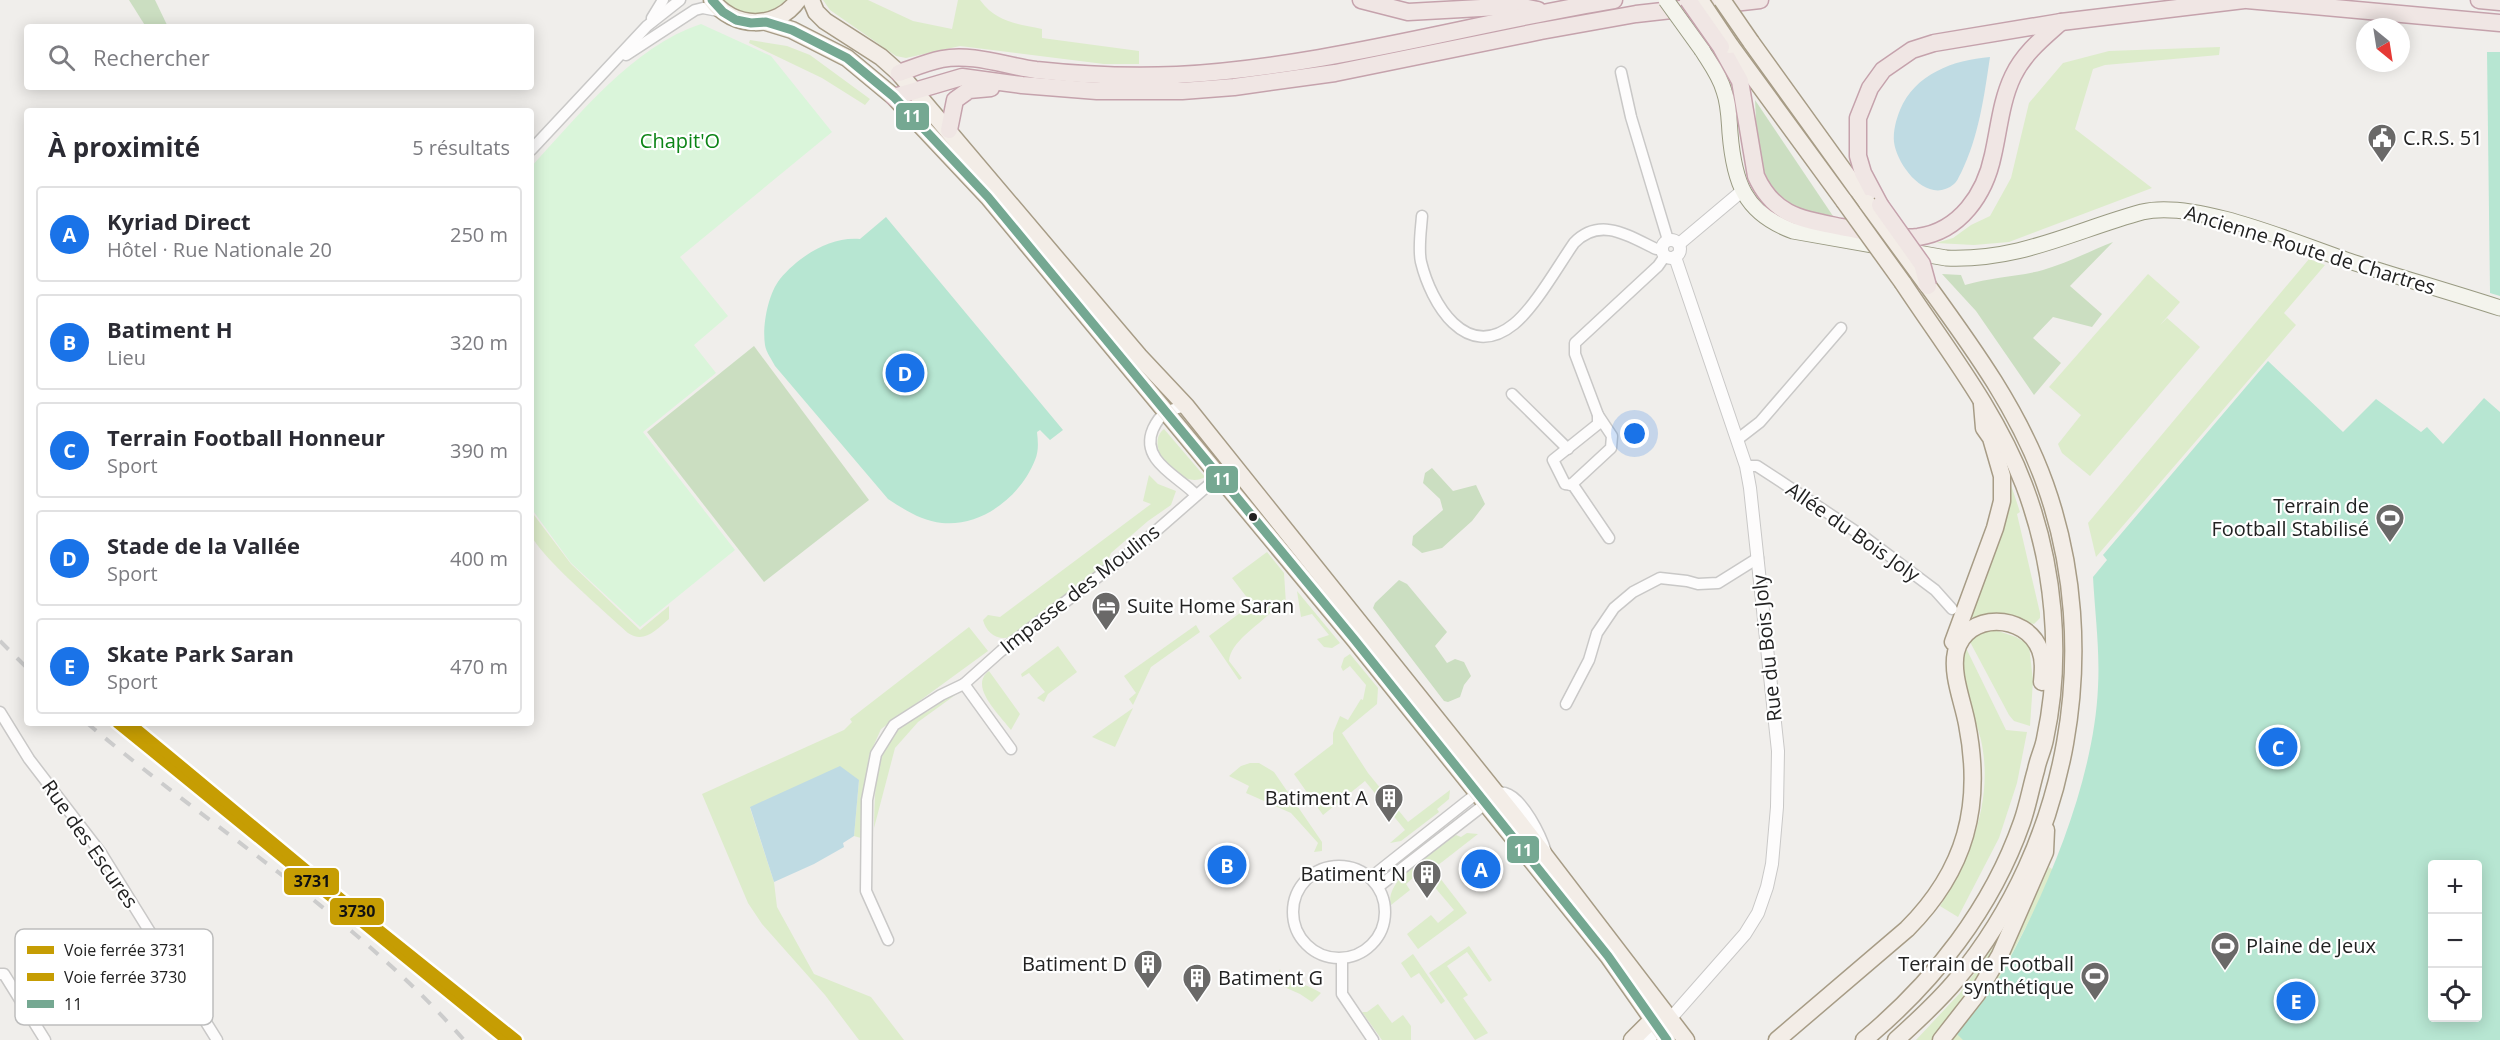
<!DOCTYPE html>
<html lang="fr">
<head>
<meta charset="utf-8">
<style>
  :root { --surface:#fff; --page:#f7f7f7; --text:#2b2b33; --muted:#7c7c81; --line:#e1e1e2; --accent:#1a73e8 }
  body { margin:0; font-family:"Open Sans",sans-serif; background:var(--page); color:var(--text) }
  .controls { position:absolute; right:18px; bottom:18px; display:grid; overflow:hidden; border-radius:6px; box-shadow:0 3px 15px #0003 }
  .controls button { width:54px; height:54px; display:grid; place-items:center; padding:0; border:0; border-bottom:2px solid var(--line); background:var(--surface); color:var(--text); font:30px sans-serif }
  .compass { position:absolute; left:2356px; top:18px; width:54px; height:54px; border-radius:50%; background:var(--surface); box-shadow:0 3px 15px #0003; rotate:150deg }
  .you { position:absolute; left:1635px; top:434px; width:21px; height:21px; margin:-15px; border:4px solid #fff; border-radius:50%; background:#1a73e8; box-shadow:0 0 0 9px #1a73e833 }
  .badge { display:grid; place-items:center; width:39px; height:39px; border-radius:50%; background:var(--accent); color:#fff; font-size:20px; font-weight:700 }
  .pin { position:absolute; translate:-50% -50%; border:3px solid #fff; box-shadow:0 2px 6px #0006 }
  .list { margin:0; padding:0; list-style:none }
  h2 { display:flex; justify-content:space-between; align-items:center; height:78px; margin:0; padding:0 24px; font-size:26px }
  h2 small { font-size:20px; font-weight:400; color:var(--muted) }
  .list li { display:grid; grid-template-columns:39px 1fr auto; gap:18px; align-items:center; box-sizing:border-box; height:96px; margin:0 12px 12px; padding:0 12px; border:2px solid var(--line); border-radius:6px }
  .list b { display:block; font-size:22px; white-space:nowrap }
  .list p { margin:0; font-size:20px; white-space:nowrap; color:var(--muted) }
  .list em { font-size:20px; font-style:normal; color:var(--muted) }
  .icon { flex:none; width:33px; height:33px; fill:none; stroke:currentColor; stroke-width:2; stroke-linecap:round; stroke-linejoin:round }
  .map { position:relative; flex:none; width:2500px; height:1040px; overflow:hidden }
  .search { position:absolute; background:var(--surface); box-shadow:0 3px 15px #0003; left:24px; top:24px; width:510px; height:66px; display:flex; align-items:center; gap:15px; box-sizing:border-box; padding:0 21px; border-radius:6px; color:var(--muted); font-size:22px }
  .panel { position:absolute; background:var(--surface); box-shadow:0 3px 15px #0003; left:24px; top:108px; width:510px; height:618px; border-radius:6px }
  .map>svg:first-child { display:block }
</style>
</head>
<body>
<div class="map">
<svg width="2500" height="1040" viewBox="0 0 2500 1040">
  <rect width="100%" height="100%" fill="#f0eeeb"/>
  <g fill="#ddeccb">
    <path d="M 723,0 L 786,0 C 766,18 743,19 723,0 Z"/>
    <path d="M 823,0 L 868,0 L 913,21 L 952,29 L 958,0 L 980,0 C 997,23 1016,23 1042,29 L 1042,38 L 1139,51 L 1139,64 L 1104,64 L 960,46 L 906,58 L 896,56 L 830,10 Z"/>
    <polygon points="750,40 787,46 810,55 870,99 865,105 822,78 749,43"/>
    <polygon points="2220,47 2219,55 2105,65 2093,69 2075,129 2152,188 2009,242 1974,245 1936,243 1953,238 1971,225 1990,216 2011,178 2029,103 2063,63 2109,51"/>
    <polygon points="2309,259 2325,265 2284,313 2296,325 2096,557 2088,523"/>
    <polygon points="2148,274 2180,302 2160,325 2167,318 2200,347 2090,476 2062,453 2058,444 2081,415 2049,387"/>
    <path d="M 1164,429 L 1205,477 C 1181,492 1142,446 1164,429 Z"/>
    <path d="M 1149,475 L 1158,484 L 1176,491 L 1171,505 L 1148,521 L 1111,553 L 1105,567 L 1010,637 C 998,641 986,633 983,620 L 988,615 L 1000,617 L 1151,504 L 1143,501 Z"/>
    <polygon points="2008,485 2011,485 2020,512 2017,514 2040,613 2040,618 2034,624 1994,614 1974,618 1968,615"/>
    <path d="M 531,511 L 571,564 L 640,630 L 669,606 L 669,619 C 656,630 644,644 628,633 C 610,616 536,553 531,534 C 529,527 531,518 531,511 Z"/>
    <path d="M 1267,552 L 1284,573 L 1286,604 L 1279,602 C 1267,622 1231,638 1229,661 L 1242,678 L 1239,680 L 1209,636 L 1252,604 L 1232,578 Z"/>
    <polygon points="1297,591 1340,643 1332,648 1324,647 1317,639 1329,635 1312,614 1301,617"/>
    <polygon points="1196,625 1200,632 1151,667 1133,705 1129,699 1136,693 1124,676"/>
    <polygon points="969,627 988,651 881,729 869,756 861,838 854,836 859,780 750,808 774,882 777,907 814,974 871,997 904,1040 859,1040 825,995 762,924 748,903 702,794 844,730 852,722 850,719"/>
    <polygon points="1992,629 2016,637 2029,645 2033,681 2030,726 2014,721 2009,715 1969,640 1978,633"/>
    <polygon points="1058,646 1077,672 1048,694 1044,702 1037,698 1045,692 1029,673 1022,677 1021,674"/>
    <path d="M 1965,646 L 2006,730 L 2027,732 L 2017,783 L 1999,838 L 1958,917 L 1940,906 C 1971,858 1994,798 1981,740 C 1976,718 1961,690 1961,668 C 1961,661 1964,653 1965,646 Z"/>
    <polygon points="1350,654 1378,688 1377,704 1342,733 1368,773 1408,822 1450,790 1449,799 1437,809 1439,812 1401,841 1390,843 1405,830 1365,781 1323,815 1294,774 1333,744 1333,733 1340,716 1348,720 1361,699 1363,700 1366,685 1350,666 1343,671 1341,667 1344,658"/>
    <path d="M 989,671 L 1020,714 L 1011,730 C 1000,715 968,686 989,671 Z"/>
    <path d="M 958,693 L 918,722 L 895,748 L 874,828 C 875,797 873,748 901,726 C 910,720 921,715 930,710 C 940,703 946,697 958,693 Z"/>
    <polygon points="1133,708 1115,747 1092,737"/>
    <polygon points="1250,763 1259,763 1274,772 1322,842 1322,851 1314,852 1318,843 1291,813 1246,793 1249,786 1229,776 1241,766"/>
    <path d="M 1467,833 L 1478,834 L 1433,869 L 1467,913 L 1418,949 L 1407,934 L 1431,915 L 1438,923 L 1454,910 L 1421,871 L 1406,884 L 1410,890 L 1391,905 C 1384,878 1437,849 1456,835 L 1461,837 Z"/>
    <polygon points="2049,867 2055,871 1967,1040 1951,1040 1987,993 2015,943"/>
    <polygon points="2007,928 1983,975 1933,1040 1916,1040 1960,993"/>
    <polygon points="1469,946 1492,980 1489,982 1467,952 1447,966 1468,995 1463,998 1488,1033 1475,1040 1429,973"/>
    <polygon points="1413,954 1445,1001 1441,1004 1419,973 1411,978 1401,963"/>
    <path d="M 1280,969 L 1284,982 C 1299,982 1308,985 1321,993 L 1312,1002 L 1300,994 L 1273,982 Z"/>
    <polygon points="1378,1004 1392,1023 1403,1015 1411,1026 1411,1040 1382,1040 1362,1012 1367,1012"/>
  </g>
  <g fill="#cbdec1">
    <polygon points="129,0 155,0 168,27 146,27"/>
    <polygon points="1755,100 1833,216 1798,209 1776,197 1758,158"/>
    <path d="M 2113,242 L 2070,286 L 2102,314 L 2092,327 L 2053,317 L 2033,338 L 2061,363 L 2034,395 L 1976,311 L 1942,274 L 1961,275 L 1965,285 C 1991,277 2017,277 2043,270 C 2067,263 2090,251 2113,242 Z"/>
    <polygon points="754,346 869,500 764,582 647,432"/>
    <polygon points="1432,468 1453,491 1476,485 1485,504 1472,521 1442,548 1422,553 1412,545 1413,536 1443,510 1440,499 1423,483 1425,473"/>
    <polygon points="1399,580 1407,584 1447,632 1435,646 1447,663 1455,659 1464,662 1471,676 1464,685 1460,697 1448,702 1444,701 1373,608 1375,603"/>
  </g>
  <path fill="#daf5da" d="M 701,24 L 771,56 L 832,132 L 680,257 L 728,316 L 694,345 L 716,373 L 643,432 L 735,550 L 640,627 L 571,563 L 531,508 L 531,167 C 579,115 632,47 701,24 Z"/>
  <g fill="#b7e6d2" fill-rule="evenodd">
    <polygon points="2487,52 2500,52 2500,296 2490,293"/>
    <path d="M 886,217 L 1063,430 L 1050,440 L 1040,430 L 1037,432 C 1038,441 1039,451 1035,460 C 1021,496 982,527 942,523 C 922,521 905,510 888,499 L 775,366 C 772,360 766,352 765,345 C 762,326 768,294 780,279 C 799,256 831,236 860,239 Z"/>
    <path d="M 2268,361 L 2343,432 L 2376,399 L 2421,432 L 2427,427 L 2443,444 L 2484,398 L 2500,412 L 2500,1040 L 1963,1040 L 1957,1034 C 1970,1017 1985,1001 1996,983 C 2044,900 2094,783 2098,687 C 2100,650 2095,614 2093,577 L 2107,560 L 2103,555 ZM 2478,864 L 2478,1018 L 2432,1018 L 2432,864 Z"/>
  </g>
  <g fill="#bfdbe3">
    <path d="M 1990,57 C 1984,97 1979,136 1961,173 C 1959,176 1957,182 1954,184 C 1928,206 1897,166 1894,142 C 1893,131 1896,120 1900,110 C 1915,74 1953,60 1990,57 Z"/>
    <polygon points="840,766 859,780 854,836 843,843 844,847 814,864 774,882 750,807"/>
  </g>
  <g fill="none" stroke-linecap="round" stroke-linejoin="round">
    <g stroke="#c9c8c7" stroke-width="13">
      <g id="minor">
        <polyline points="652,18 663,0"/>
        <polyline points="626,55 695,10 703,8 723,12"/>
        <polyline points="1621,72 1631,117 1668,240"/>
        <polyline points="531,150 647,26 680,0"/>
        <path d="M 1422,216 C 1421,230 1418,249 1421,262 C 1431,303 1466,363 1514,324 C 1535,307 1558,266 1574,243 C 1600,216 1629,236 1656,249 L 1662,249"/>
        <polyline points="1512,394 1568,449"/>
        <path d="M 1186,406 C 1168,410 1161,412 1153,429 C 1139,461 1180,477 1196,495"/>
        <polyline points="1738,439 1760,422 1841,328"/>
        <polyline points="1746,466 1757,466 1777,479 1867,539 1935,590 1952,609"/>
        <polyline points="1571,485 1611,448 1612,436 1598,415"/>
        <polyline points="1609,538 1573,485 1565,484 1553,460 1598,424 1598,415 1575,354 1575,343 1658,266 1665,256"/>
        <polyline points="964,684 1011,749"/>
        <polyline points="1566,704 1589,660 1597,633 1614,608 1633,592 1660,578 1687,581 1698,584 1718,583 1758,558"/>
        <polyline points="0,712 29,759 101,853 217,1040"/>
        <circle cx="1339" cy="912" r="46"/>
        <path d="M 1370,878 L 1476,794 C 1486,793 1496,791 1505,793 C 1523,798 1541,836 1546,852"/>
        <polyline points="1378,887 1489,801"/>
        <polyline points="888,940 866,891 867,800 876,754 894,725 941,695 964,684 1001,651 1141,544 1220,475"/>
        <polyline points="1342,959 1342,994 1373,1040"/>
        <polyline points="0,974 4,974 45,1040"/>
        <polyline points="1648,1040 1664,1027"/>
      </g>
    </g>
    <g stroke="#c9c8c7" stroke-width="14">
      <g id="tertiary">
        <circle cx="1671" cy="249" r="9"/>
        <polyline points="1679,244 1742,191"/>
        <polyline points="1671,1018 1745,934 1758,913 1767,887 1772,864 1777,807 1778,751 1750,488 1746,466 1675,257"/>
      </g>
    </g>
    <g stroke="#999a82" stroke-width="17">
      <path id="secondary" d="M 1702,50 C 1710,63 1720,76 1724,91 C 1729,105 1729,119 1730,133 C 1734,182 1744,213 1793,231 L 1946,258 C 2020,261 2073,231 2142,212 C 2196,199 2298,244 2352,262 C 2401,278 2451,292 2500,308"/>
    </g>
    <g stroke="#a79c86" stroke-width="19">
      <g id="primary">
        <path d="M 712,0 C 733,29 777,30 798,0"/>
        <polyline points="811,0 816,12 825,21 881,57 899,73 1139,356 1186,406 1516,818 1686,1040"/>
        <polyline points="766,22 792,30 847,58 894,97 988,197 1354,639 1608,956 1667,1040"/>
        <polyline points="1751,42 1867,203"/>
        <polyline points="1730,45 1844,201"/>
        <polyline points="1953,642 1995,528 2002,501 2002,476 1991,438 1984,428 1982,404"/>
        <polyline points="1632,1040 1653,1019 1664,1018"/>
        <path d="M 1777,1040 L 1907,929 C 1966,870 1983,805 1967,724 C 1963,702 1951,674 1956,652 C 1966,611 2026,613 2040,650 C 2044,660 2043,671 2042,682"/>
        <path d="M 1864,1040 C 1934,982 1992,908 2022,822 C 2028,805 2031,787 2036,770 C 2038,759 2043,750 2045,739 C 2063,656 2054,564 2024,485 C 1996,411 1946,348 1903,283"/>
        <path d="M 1896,1040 C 1917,1021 1939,1001 1957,979 C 2069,844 2104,649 2045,484 C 2019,411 1973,348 1928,286"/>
        <polyline points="1941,1040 1977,994 2000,955 2045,852 2046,830"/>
      </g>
    </g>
    <g stroke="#c5a2ac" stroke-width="19">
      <g id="trunk">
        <polyline points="1361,0 1408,12 1517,6 1538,10"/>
        <polyline points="2247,0 2500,23"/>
        <polyline points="2479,0 2500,2"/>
        <path d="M 1721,47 L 1740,81 L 1756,176 C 1774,216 1802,219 1841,227 C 1866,231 1893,240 1918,237 C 1960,231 1985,194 1993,155 C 1999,129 2001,101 2013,76 C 2024,53 2043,38 2061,22"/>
        <path d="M 899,73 C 913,68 927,62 942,59 C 972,53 1006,66 1036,70 C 1082,75 1131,77 1177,75 C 1325,67 1468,24 1614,0"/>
        <polyline points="894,97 962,77 1022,85 1097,91 1182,91 1234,87 1335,73 1541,31 1636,14 1760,0"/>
        <polyline points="949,130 955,100 969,90 991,88"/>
        <polyline points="1880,205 1863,173 1858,156 1858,118 1870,88 1883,70 1912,50 1934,43 2061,22 2244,0"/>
      </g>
    </g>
    <use href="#minor" stroke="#fdfcfc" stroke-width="10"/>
    <use href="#tertiary" stroke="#fdfcfc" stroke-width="12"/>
    <use href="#secondary" stroke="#f4f4ed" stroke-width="15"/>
    <use href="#primary" stroke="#f3ede7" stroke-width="16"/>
    <use href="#trunk" stroke="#f0e6e4" stroke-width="16"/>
    <g stroke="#ccc" stroke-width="4" stroke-dasharray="12 12" stroke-linecap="butt">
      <polyline points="0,641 27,668"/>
      <path d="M 87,723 C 212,829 355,916 464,1040"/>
    </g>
    <g stroke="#999a82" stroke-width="17" stroke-linecap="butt">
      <polyline id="secondary-bridge" points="1666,0 1702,50"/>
    </g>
    <g stroke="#a79c86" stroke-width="19" stroke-linecap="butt">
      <g id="primary-bridge">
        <polyline points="1700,0 1730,45"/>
        <polyline points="1722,0 1751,42"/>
        <polyline points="1844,201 1903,283"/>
        <polyline points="1867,203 1927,285"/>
      </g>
    </g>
    <g stroke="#c5a2ac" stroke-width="19" stroke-linecap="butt">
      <g id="trunk-bridge">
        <polyline points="1688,0 1721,47"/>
        <polyline points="1880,205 1922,264 1928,286"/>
      </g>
    </g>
    <use href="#secondary-bridge" stroke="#f4f4ed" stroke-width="15"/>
    <use href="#primary-bridge" stroke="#f3ede7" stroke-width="16"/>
    <use href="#trunk-bridge" stroke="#f0e6e4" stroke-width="16"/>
    <g stroke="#fff" stroke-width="14">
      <polyline id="bus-1" points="712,0 723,12 736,20 751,23 766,22 792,30 847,58 894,97 988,197 1354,639 1608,956 1667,1040"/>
    </g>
    <use href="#bus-1" stroke="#75a892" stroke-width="9"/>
    <g stroke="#fff" stroke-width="15">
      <polyline id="rail-1" points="117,723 506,1040"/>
    </g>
    <g stroke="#fff" stroke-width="15">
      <polyline id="rail-2" points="130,723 360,914 517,1040"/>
    </g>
    <use href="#rail-1" stroke="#c69d03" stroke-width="10"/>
    <use href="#rail-2" stroke="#c69d03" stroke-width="10"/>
  </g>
  <defs>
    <g id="civic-pin" transform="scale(1.5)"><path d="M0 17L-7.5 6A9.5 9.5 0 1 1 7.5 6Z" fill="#6a6968" stroke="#fff"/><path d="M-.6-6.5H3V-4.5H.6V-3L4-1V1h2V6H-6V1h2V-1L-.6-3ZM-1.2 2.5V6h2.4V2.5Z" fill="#fff"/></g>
    <g id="stadium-pin" transform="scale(1.5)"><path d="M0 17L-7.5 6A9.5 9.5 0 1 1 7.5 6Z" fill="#6a6968" stroke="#fff"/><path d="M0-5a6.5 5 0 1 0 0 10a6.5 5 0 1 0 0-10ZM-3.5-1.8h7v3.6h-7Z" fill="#fff"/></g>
    <g id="hotel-pin" transform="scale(1.5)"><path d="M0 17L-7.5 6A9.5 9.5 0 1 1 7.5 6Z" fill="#6a6968" stroke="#fff"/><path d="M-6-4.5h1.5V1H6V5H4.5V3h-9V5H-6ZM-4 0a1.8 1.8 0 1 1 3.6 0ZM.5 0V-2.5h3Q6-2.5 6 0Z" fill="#fff"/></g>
    <g id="building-pin" transform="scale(1.5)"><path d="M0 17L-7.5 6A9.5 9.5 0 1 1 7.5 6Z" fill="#6a6968" stroke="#fff"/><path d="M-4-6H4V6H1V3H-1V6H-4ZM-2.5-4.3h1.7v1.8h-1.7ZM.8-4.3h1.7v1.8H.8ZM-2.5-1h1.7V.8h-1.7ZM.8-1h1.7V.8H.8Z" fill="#fff"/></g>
  </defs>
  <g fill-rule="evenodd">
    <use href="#civic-pin" x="2382" y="138"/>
    <use href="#stadium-pin" x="2390" y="518"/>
    <use href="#hotel-pin" x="1106" y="606"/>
    <use href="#building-pin" x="1389" y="798"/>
    <use href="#building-pin" x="1427" y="874"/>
    <use href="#stadium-pin" x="2225" y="946"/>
    <use href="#building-pin" x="1148" y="964"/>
    <use href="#stadium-pin" x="2095" y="976"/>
    <use href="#building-pin" x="1197" y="978"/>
  </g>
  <circle fill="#222" stroke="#fff" stroke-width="2" cx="1253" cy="517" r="5"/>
  <g text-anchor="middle" stroke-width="4.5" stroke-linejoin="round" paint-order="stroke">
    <g font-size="20" fill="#222" stroke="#fff" text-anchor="end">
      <text x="2403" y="145" text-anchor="start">C.R.S. 51</text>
      <text x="2369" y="513">Terrain de<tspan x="2369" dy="23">Football Stabilisé</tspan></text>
      <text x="1127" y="613" text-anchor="start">Suite Home Saran</text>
      <text x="1368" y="805">Batiment A</text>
      <text x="1406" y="881">Batiment N</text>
      <text x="2246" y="953" text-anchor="start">Plaine de Jeux</text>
      <text x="1127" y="971">Batiment D</text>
      <text x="2074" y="971">Terrain de Football<tspan x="2074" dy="23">synthétique</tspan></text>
      <text x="1218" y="985" text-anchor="start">Batiment G</text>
    </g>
    <g font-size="20" fill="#0c8416" stroke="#fff">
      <text x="680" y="148">Chapit'O</text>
    </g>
    <g font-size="20" fill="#222" stroke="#fff">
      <text transform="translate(2310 250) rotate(17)" y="7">Ancienne Route de Chartres</text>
      <text transform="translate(1853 532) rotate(35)" y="7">Allée du Bois Joly</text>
      <text transform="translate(1080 589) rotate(-38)" y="7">Impasse des Moulins</text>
      <text transform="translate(1767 648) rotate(-96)" y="7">Rue du Bois Joly</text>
      <text transform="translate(90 844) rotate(55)" y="7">Rue des Escures</text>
    </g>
  </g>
  <rect x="15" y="929" width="198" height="96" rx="9" fill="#fff" stroke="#bdbdbd" stroke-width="1.5"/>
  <rect x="27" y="946" width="27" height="8" fill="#c69d03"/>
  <rect x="27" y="973" width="27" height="8" fill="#c69d03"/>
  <rect x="27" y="1000" width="27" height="8" fill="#75a892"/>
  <g font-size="16" fill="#222">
    <text x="64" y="956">Voie ferrée 3731</text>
    <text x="64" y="983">Voie ferrée 3730</text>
    <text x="64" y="1010">11</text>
  </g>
  <g stroke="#fff" stroke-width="2">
    <rect x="895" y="102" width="35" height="29" rx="6" fill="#75a892"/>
    <rect x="1205" y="465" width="34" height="29" rx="6" fill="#75a892"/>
    <rect x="1506" y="835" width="34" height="29" rx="6" fill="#75a892"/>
    <rect x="283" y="867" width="57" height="29" rx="6" fill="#c69d03"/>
    <rect x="329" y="897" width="56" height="29" rx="6" fill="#c69d03"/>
  </g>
  <g font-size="16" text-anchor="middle" font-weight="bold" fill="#fff">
    <text x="912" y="122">11</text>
    <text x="1222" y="485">11</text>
    <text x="1523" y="856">11</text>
  </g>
  <g font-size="16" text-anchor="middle" font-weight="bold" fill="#111">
    <text x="312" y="887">3731</text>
    <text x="357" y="917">3730</text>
  </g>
</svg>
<div class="controls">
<button>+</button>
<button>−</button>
<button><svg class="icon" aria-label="locate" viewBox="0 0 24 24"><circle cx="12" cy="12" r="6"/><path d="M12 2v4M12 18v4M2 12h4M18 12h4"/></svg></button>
</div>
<svg class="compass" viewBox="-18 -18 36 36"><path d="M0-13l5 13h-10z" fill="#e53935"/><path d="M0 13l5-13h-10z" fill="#7c7c81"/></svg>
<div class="you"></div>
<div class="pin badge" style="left:1481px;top:869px">A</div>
<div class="pin badge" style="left:1227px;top:865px">B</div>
<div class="pin badge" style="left:2278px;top:747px">C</div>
<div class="pin badge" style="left:905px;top:373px">D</div>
<div class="pin badge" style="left:2296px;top:1001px">E</div>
<div class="search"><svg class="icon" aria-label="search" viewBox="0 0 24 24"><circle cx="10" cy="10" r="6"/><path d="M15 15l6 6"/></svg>Rechercher</div>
<section class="panel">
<h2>À proximité<small>5 résultats</small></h2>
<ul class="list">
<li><span class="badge">A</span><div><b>Kyriad Direct</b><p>Hôtel · Rue Nationale 20</p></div><em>250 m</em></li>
<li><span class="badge">B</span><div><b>Batiment H</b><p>Lieu</p></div><em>320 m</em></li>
<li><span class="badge">C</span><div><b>Terrain Football Honneur</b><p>Sport</p></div><em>390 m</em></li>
<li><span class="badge">D</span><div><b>Stade de la Vallée</b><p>Sport</p></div><em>400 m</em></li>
<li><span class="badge">E</span><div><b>Skate Park Saran</b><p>Sport</p></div><em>470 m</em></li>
</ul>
</section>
</div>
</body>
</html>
